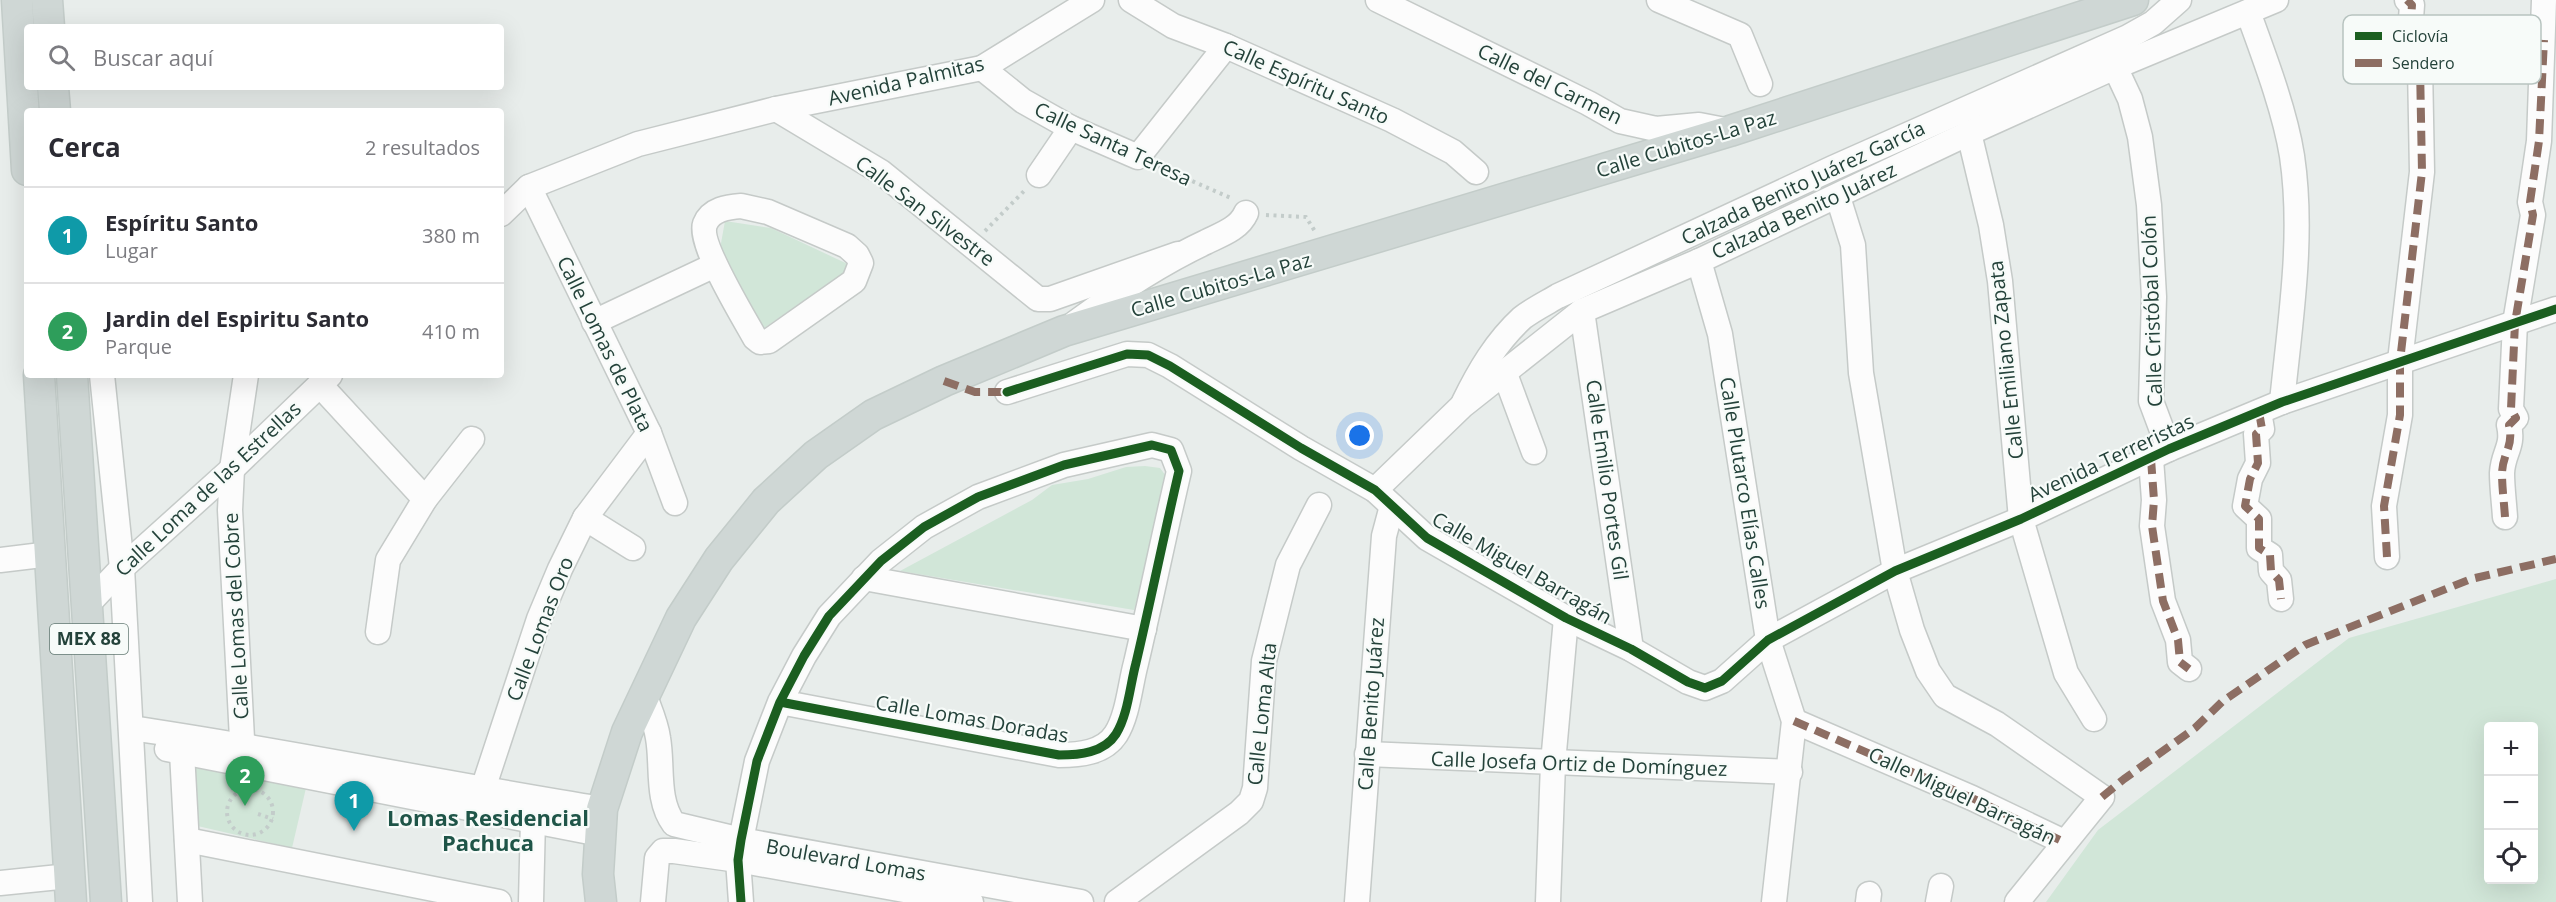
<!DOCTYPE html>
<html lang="es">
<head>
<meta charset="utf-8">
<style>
  :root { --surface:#fff; --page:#f7f7f7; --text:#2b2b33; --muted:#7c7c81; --line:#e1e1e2; --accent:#b45309 }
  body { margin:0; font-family:"Open Sans",sans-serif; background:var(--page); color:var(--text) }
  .controls { position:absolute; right:18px; bottom:18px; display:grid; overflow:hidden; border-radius:6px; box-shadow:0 6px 24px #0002 }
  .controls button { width:54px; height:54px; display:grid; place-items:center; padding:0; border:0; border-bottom:2px solid var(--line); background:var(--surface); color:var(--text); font:30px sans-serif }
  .you { position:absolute; left:1360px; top:436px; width:21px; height:21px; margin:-15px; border:4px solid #fff; border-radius:50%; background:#1a73e8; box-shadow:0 0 0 9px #1a73e833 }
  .badge { display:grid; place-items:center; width:39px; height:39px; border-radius:50%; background:var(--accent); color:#fff; font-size:20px; font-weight:700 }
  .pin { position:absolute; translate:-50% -50px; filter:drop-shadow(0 2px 3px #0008) }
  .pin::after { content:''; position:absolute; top:32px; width:21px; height:18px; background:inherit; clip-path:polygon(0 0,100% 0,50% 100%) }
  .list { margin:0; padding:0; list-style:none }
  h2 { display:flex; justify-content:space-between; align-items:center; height:78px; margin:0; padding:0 24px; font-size:26px }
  h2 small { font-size:20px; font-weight:400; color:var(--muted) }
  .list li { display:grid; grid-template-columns:39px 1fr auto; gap:18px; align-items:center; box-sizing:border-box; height:96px; padding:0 24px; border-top:2px solid var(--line) }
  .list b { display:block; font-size:22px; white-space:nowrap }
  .list p { margin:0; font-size:20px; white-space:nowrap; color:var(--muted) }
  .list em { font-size:20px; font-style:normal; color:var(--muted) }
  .icon { flex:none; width:33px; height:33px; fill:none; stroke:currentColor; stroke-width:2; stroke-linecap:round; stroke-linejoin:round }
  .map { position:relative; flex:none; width:2556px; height:902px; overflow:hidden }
  .search { position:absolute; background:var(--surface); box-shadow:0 6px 24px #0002; left:24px; top:24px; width:480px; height:66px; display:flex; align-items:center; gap:15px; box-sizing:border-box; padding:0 21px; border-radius:6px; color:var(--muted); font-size:22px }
  .panel { position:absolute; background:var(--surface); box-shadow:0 6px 24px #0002; left:24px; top:108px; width:480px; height:270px; border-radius:6px }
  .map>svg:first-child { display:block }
</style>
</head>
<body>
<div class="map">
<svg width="2556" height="902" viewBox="0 0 2556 902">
  <rect width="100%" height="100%" fill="#e8edeb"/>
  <g fill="#d1e6d8" fill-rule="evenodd">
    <polygon points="725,221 771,228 854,267 764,328 731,271 718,260"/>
    <polygon points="1145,466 1160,468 1169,480 1134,610 900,571 1032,500 1052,485 1088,479 1126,467"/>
    <path d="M 2556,579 L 2556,902 L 2046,902 L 2098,830 L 2349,638 ZM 2534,726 L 2534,880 L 2488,880 L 2488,726 Z"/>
    <polygon points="188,765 306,788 292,848 189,824"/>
  </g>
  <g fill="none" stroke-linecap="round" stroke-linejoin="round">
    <g stroke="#c5cac8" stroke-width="27">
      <g id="minor">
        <polyline points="1131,0 1173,26 1226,46 1392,120 1453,152 1476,172"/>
        <polyline points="1378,0 1588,103 1620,121 1656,129 1699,125 1730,131"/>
        <polyline points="1659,0 1740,35 1760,84"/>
        <path d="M 2248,12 C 2264,56 2285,111 2292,156 C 2304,237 2290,322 2282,402"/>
        <polyline points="2115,67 2130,99 2140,137 2149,205 2154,297 2151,401 2169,449"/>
        <polyline points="982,68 1023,101 1071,128 1138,157 1226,46"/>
        <polyline points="776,109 881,172 1038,299 1050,299 1178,254"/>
        <polyline points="1969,133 1991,225 2000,281 2021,519 2066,673 2094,719"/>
        <polyline points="1039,175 1071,128"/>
        <polyline points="529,187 649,433 675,503"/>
        <polyline points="1838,197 1853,245 1861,373 1895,571 1912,630 1928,671 1945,696 1997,724 2102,797 2017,902"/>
        <path d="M 741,206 L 768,212 L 847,246 L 857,255 L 861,263 L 854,281 L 769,341 L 760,342 L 755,338 C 744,318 698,243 705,224 C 711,209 728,207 741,206 Z"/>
        <polyline points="501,214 529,187 638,144 776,109 982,68 1092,0"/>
        <polyline points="1699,261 1720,334 1768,640 1794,721 1774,902"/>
        <polyline points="1582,311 1631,649"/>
        <polyline points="594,322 715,265"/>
        <path d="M 1075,323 C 1117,292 1159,264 1206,242 C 1220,235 1239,229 1246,213"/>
        <polyline points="1505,374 1534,452"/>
        <polyline points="102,375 122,568 140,902"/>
        <polyline points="320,385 425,499"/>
        <polyline points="1007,392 1127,354 1148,355 1170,366 1301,448 1375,490 1427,538 1566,618 1631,649 1688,682 1705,688 1722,681 1768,640 1895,571 2021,519 2169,449 2282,402 2556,309"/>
        <path d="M 1464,402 C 1479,371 1496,342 1522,318 C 1532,310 1546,303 1558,296 L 1833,168 L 2128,37 L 2153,23 L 2179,0"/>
        <polyline points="2259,412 2262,429 2256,434 2258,463 2250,479 2245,506 2259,519 2259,548 2270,555 2271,571 2279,580 2281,599"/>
        <polyline points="2151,459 2154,500 2152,526 2163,601 2178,640 2180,662 2189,669"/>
        <polyline points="1375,490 1462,406 1582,311 1699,261 1969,133 2115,67 2276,0"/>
        <path d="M 2505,517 C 2504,502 2502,487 2502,473 C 2503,452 2514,447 2509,425 L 2516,418 L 2511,409 L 2515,323 L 2533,215 L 2530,202 L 2539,141 L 2544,0"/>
        <polyline points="585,518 633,548"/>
        <polyline points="2387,557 2384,506 2400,415 2400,361 2422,172 2420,66 2410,32 2412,5 2407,0"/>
        <polyline points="0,560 50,554"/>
        <polyline points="864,578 1144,629"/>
        <polyline points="87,605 122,568 232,469 330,375"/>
        <polyline points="378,632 388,560 425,499 472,439"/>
        <path d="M 644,694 C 649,708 656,723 658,738 C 663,766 656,800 674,824 L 741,840 L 1081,902"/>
        <polyline points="1794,721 1972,798 2064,842"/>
        <path d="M 131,728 C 289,751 444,784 602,809"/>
        <polyline points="167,749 600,834"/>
        <polyline points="182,752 190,902"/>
        <polyline points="1367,754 1790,772"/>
        <polyline points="243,758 230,510 232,469 246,375"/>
        <polyline points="478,804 539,619 560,569 585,518 649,433"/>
        <polyline points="187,840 499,902"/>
        <polyline points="0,883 69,876"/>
        <polyline points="531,902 533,819"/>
        <polyline points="653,902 657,858 663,851 674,851 738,860 971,902"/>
        <path d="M 741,902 L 738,860 L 741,840 L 757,761 L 780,702 L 804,656 L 829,616 L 881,561 L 924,527 L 978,497 L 1064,465 L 1152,445 L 1171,450 L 1179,471 C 1164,535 1151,599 1136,663 C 1130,685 1128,715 1116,734 C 1104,753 1079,755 1059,755 L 780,702"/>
        <polyline points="1117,902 1239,813 1251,801 1255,788 1264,661 1288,565 1319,505"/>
        <polyline points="1357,902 1384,536 1392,506"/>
        <polyline points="1548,902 1553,763 1566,618"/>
        <polyline points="1868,902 1869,894"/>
        <polyline points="1938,902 1941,886"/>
      </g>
    </g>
    <g stroke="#c3ccc9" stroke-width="33">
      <g id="major">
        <polyline points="17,0 27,170"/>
        <polyline points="47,0 49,27"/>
        <polyline points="53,87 55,111"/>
        <polyline points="39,375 71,902"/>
        <polyline points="72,375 106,902"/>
        <polyline points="601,902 598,874 602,809 627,732 681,618 719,559 766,501 816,455 873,415 944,381 1064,331 1730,131 2133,0"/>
      </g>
    </g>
    <g stroke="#c3ccca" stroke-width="4" stroke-dasharray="3 4.5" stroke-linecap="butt">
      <polyline points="1158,166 1233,199"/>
      <polyline points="1266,215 1306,217 1316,233"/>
      <polyline points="985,231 1026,189"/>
      <circle cx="250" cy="812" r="23"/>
      <polyline points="258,814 273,819"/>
    </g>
    <use href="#minor" stroke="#fcfcfc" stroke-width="24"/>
    <use href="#major" stroke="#cfd7d5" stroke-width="30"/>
    <g stroke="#8d6e63" stroke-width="8" stroke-dasharray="15 8" stroke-linecap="butt">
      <polyline points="944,381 975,392 1007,392"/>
      <polyline points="2259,412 2262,429 2256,434 2258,463 2250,479 2245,506 2259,519 2259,548 2270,555 2271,571 2279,580 2281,599"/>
      <polyline points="2151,459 2154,500 2152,526 2163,601 2178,640 2180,662 2189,669"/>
      <path d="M 2505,517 C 2504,502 2502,487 2502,473 C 2503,452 2514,447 2509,425 L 2516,418 L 2511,409 L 2515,323 L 2533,215 L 2530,202 L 2539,141 L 2544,40"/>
      <polyline points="2387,557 2384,506 2400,415 2400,361 2422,172 2420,66 2410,32 2412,5 2407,0"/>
      <polyline points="1794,721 1972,798 2064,842"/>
      <polyline points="2102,797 2124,779 2195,728 2223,701 2305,645 2471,579 2556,559"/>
    </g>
    <g stroke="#f7fbf9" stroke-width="13">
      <g id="cycleway">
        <polyline points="1007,392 1127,354 1148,355 1170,366 1301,448 1375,490 1427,538 1566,618 1631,649 1688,682 1705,688 1722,681 1768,640 1895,571 2021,519 2169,449 2282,402 2556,309"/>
        <path d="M 741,902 L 738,860 L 741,840 L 757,761 L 780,702 L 804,656 L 829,616 L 881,561 L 924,527 L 978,497 L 1064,465 L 1152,445 L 1171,450 L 1179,471 C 1164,535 1151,599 1136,663 C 1130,685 1128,715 1116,734 C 1104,753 1079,755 1059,755 L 780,702"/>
      </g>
    </g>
    <use href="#cycleway" stroke="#1b5e20" stroke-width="9"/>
  </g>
  <g text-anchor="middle" stroke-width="4.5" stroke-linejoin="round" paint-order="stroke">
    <rect fill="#f7fbf9" stroke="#637a73" stroke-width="1.5" x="50" y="624" width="78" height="30" rx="4.5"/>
    <g font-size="18" font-weight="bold" fill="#24423a">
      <text x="89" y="645">MEX 88</text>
    </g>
    <g font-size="20" fill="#24423a" stroke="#f7fbf9">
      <text transform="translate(906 81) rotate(-13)" y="7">Avenida Palmitas</text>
      <text transform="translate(1306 82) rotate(24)" y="7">Calle Espíritu Santo</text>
      <text transform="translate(1550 84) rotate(26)" y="7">Calle del Carmen</text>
      <text transform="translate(1113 144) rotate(25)" y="7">Calle Santa Teresa</text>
      <text transform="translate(1686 144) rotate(-17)" y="7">Calle Cubitos-La Paz</text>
      <text transform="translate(1803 183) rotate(-25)" y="7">Calzada Benito Juárez García</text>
      <text transform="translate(925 211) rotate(37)" y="7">Calle San Silvestre</text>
      <text transform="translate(1804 211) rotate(-25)" y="7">Calzada Benito Juárez</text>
      <text transform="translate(1221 285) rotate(-16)" y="7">Calle Cubitos-La Paz</text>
      <text transform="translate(2152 311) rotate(-92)" y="7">Calle Cristóbal Colón</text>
      <text transform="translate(605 344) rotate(64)" y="7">Calle Lomas de Plata</text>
      <text transform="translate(2006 360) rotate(-96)" y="7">Calle Emiliano Zapata</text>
      <text transform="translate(2111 458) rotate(-25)" y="7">Avenida Terreristas</text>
      <text transform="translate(1607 480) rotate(82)" y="7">Calle Emilio Portes Gil</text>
      <text transform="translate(208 489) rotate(-43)" y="7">Calle Loma de las Estrellas</text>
      <text transform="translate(1745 493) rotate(81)" y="7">Calle Plutarco Elías Calles</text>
      <text transform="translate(1522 568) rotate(30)" y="7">Calle Miguel Barragán</text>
      <text transform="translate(236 616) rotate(-93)" y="7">Calle Lomas del Cobre</text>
      <text transform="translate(540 629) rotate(-69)" y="7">Calle Lomas Oro</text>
      <text transform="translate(1371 704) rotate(-86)" y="7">Calle Benito Juárez</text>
      <text transform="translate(1262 714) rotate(-84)" y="7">Calle Loma Alta</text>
      <text transform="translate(972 719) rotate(10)" y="7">Calle Lomas Doradas</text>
      <text transform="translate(1579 764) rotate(2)" y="7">Calle Josefa Ortiz de Domínguez</text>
      <text transform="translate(1962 796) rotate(25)" y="7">Calle Miguel Barragán</text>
      <text transform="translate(846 860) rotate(10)" y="7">Boulevard Lomas</text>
    </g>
    <g font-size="22" font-weight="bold" fill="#1f5548" stroke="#f7fbf9">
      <text x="488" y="826">Lomas Residencial<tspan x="488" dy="25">Pachuca</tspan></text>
    </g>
  </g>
  <rect x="2343" y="15" width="198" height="69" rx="9" fill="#f7fbf9" stroke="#b8c4c0" stroke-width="1.5"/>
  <rect x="2355" y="32" width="27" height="8" fill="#1b5e20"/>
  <rect x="2355" y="59" width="27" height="8" fill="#8d6e63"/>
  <g font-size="16" fill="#24423a">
    <text x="2392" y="42">Ciclovía</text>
    <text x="2392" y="69">Sendero</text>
  </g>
</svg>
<div class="controls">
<button>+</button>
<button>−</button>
<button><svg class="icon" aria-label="locate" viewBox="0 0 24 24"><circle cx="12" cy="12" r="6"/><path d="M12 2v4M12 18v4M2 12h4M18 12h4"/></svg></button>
</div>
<div class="you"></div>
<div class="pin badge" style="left:354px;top:831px;background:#0f9aa8">1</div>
<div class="pin badge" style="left:245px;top:806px;background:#2e9e5b">2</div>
<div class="search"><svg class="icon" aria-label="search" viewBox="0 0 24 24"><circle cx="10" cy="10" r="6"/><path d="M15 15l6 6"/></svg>Buscar aquí</div>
<section class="panel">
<h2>Cerca<small>2 resultados</small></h2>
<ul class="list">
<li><span class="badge" style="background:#0f9aa8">1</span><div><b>Espíritu Santo</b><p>Lugar</p></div><em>380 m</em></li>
<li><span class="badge" style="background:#2e9e5b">2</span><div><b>Jardin del Espiritu Santo</b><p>Parque</p></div><em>410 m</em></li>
</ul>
</section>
</div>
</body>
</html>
